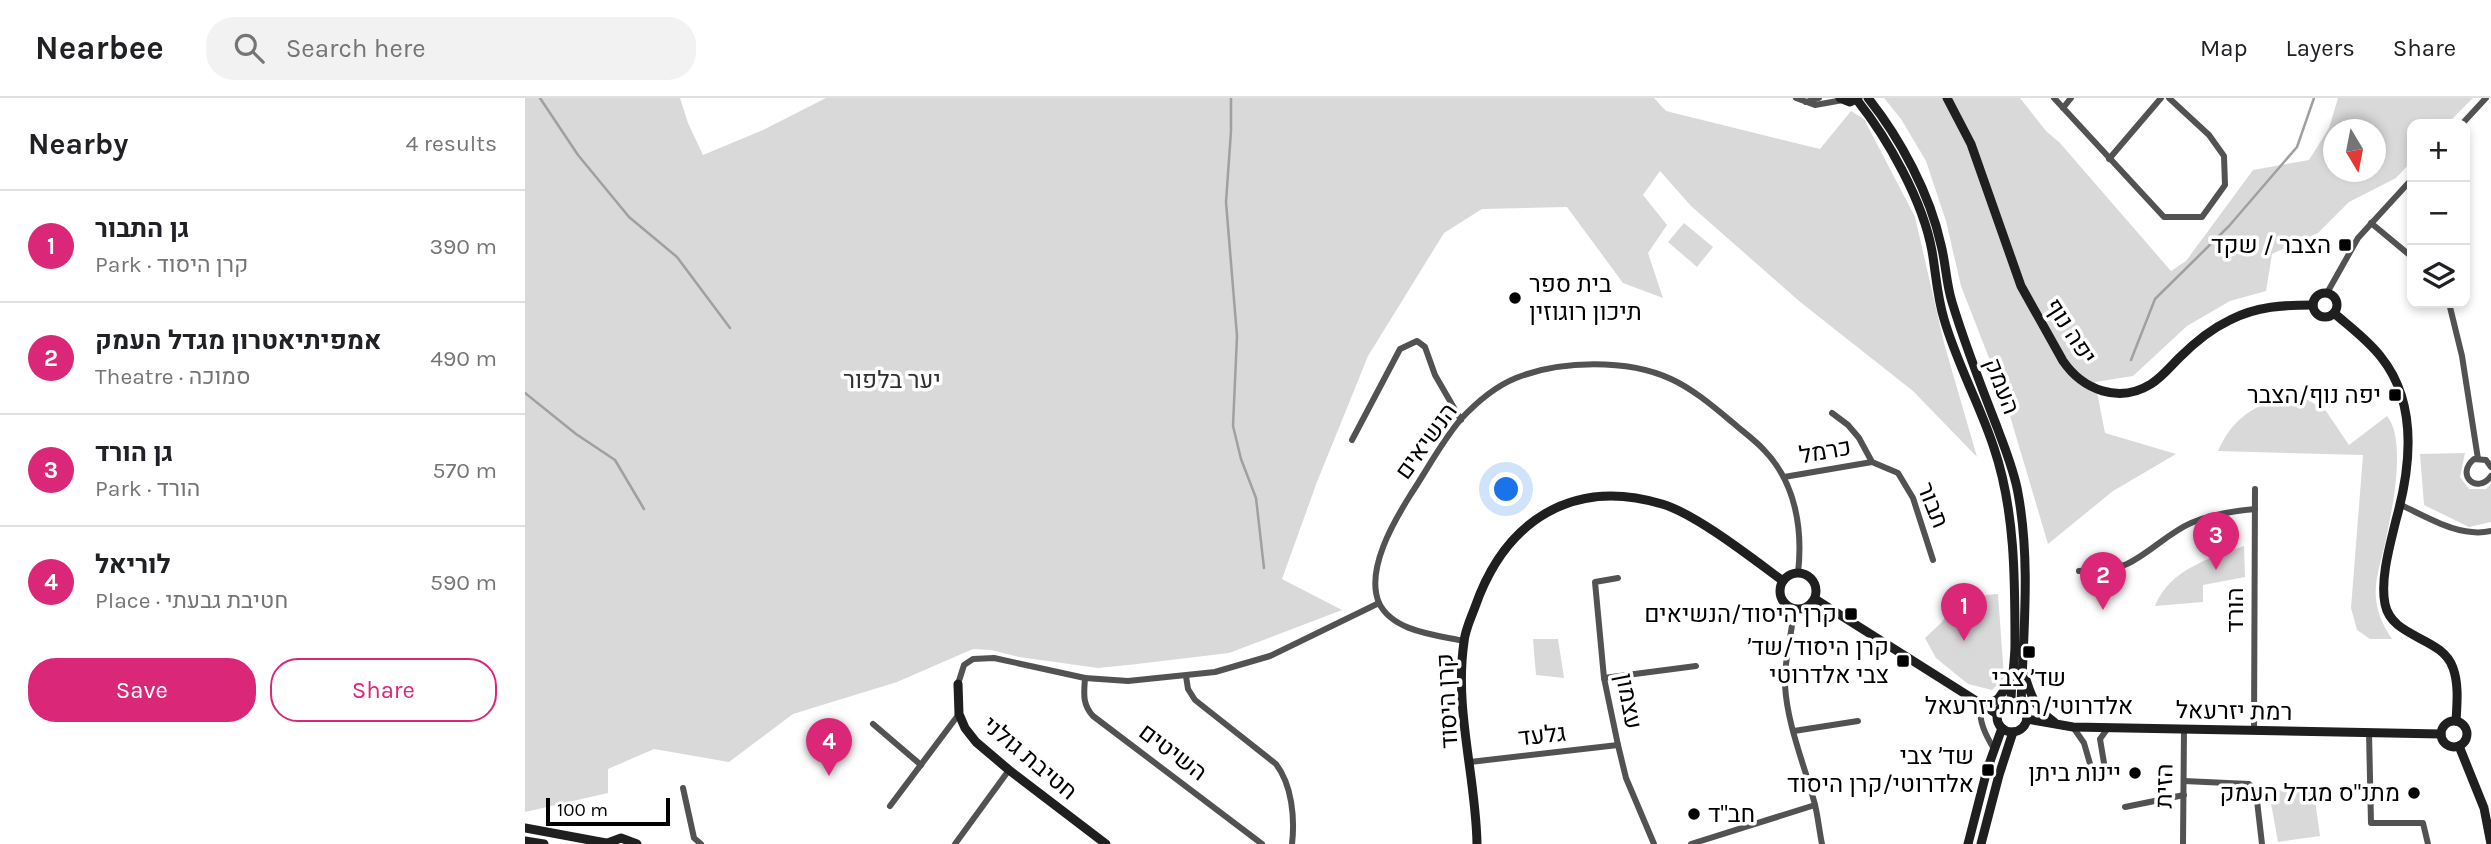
<!DOCTYPE html>
<html lang="en">
<head>
<meta charset="utf-8">
<style>
  :root { --surface:#fff; --page:#f2f2f2; --text:#202124; --muted:#757577; --line:#e0e0e0; --accent:#db2777 }
  body { margin:0; font-family:Karla,Heebo,sans-serif; background:var(--page); color:var(--text) }
  .controls { position:absolute; right:21px; top:21px; display:grid; overflow:hidden; border-radius:14px; box-shadow:0 4px 10px #0003 }
  .controls button { width:63px; height:63px; display:grid; place-items:center; padding:0; border:0; border-bottom:2px solid var(--line); background:var(--surface); color:var(--text); font:35px sans-serif }
  .compass { position:absolute; left:1798px; top:21px; width:63px; height:63px; border-radius:50%; background:var(--surface); box-shadow:0 4px 10px #0003; rotate:170deg }
  .scale { position:absolute; left:21px; bottom:18px; width:124px; box-sizing:border-box; padding-left:7px; border:4px solid #000; border-top:0; font-size:19px; line-height:24px; white-space:nowrap; color:#000; -webkit-text-stroke:5px #fff; paint-order:stroke }
  .you { position:absolute; left:982px; top:392px; width:24px; height:24px; margin:-18px; border:5px solid #fff; border-radius:50%; background:#1a73e8; box-shadow:0 0 0 10px #1a73e833 }
  .badge { display:grid; place-items:center; width:46px; height:46px; border-radius:50%; background:var(--accent); color:#fff; font-size:23px; font-weight:700 }
  .pin { position:absolute; translate:-50% -58px; filter:drop-shadow(0 2px 4px #0008) }
  .pin::after { content:''; position:absolute; top:37px; width:24px; height:21px; background:inherit; clip-path:polygon(0 0,100% 0,50% 100%) }
  .list { margin:0; padding:0; list-style:none }
  h2 { display:flex; justify-content:space-between; align-items:center; height:91px; margin:0; padding:0 28px; font-size:30px }
  h2 small { font-size:23px; font-weight:400; color:var(--muted) }
  .list li { display:grid; grid-template-columns:46px 1fr auto; gap:21px; align-items:center; box-sizing:border-box; height:112px; padding:0 28px; border-top:2px solid var(--line) }
  .list b { display:block; font-size:26px; white-space:nowrap }
  .list p { margin:0; font-size:23px; white-space:nowrap; color:var(--muted) }
  .list em { font-size:23px; font-style:normal; color:var(--muted) }
  .actions { display:flex; gap:14px; padding:21px 28px }
  .actions a { flex:1; padding:16px 0; border:2px solid var(--accent); border-radius:28px; text-align:center; font-size:24px; color:var(--accent) }
  .actions .main { background:var(--accent); color:#fff }
  .icon { flex:none; width:38px; height:38px; fill:none; stroke:currentColor; stroke-width:2; stroke-linecap:round; stroke-linejoin:round }
  .map { position:relative; flex:none; width:1966px; height:746px; overflow:hidden }
  header { display:flex; align-items:center; gap:42px; box-sizing:border-box; height:98px; padding:0 35px; background:var(--surface); border-bottom:2px solid var(--line) }
  header strong { font-size:33px }
  nav { display:flex; gap:38px; margin-inline-start:auto; font-size:24px }
  .search { width:490px; height:63px; background:var(--page); display:flex; align-items:center; gap:18px; box-sizing:border-box; padding:0 24px; border-radius:28px; color:var(--muted); font-size:26px }
  main { display:flex }
  aside { flex:1; background:var(--surface) }
  .map>svg:first-child { display:block }
</style>
</head>
<body>
<header>
<strong>Nearbee</strong>
<div class="search"><svg class="icon" aria-label="search" viewBox="0 0 24 24"><circle cx="10" cy="10" r="6"/><path d="M15 15l6 6"/></svg>Search here</div>
<nav><a>Map</a><a>Layers</a><a>Share</a></nav>
</header>
<main>
<aside>
<h2>Nearby<small>4 results</small></h2>
<ul class="list">
<li><span class="badge">1</span><div><b>גן התבור</b><p>Park · קרן היסוד</p></div><em>390 m</em></li>
<li><span class="badge">2</span><div><b>אמפיתיאטרון מגדל העמק</b><p>Theatre · סמוכה</p></div><em>490 m</em></li>
<li><span class="badge">3</span><div><b>גן הורד</b><p>Park · הורד</p></div><em>570 m</em></li>
<li><span class="badge">4</span><div><b>לוריאל</b><p>Place · חטיבת גבעתי</p></div><em>590 m</em></li>
</ul>
<div class="actions"><a class="main">Save</a><a>Share</a></div>
</aside>
<div class="map">
<svg width="1966" height="746" viewBox="0 0 1966 746">
  <rect width="100%" height="100%" fill="#fff"/>
  <g fill="#d9d9d9" fill-rule="evenodd">
    <polygon points="0,0 155,0 163,25 178,57 238,32 301,0 1129,0 1141,13 1295,51 1326,13 1339,21 1390,119 1419,245 1452,359 1388,293 1274,203 1166,108 1135,73 1118,97 1142,127 1123,155 1138,200 1098,185 1042,109 957,111 919,135 843,258 792,384 757,481 817,512 704,555 612,566 573,570 494,559 466,552 448,551 372,584 268,616 204,664 129,651 83,671 83,695 0,714"/>
    <path d="M 1359,0 L 1495,0 L 1521,33 L 1535,45 L 1646,173 L 1661,163 L 1728,72 L 1784,62 L 1804,30 L 1813,0 L 1948,0 L 1922,26 L 1887,26 L 1887,63 L 1871,80 L 1824,104 L 1793,135 L 1747,156 L 1741,193 L 1705,203 L 1662,228 L 1608,278 L 1570,284 L 1580,335 L 1651,356 L 1588,393 L 1523,446 L 1480,301 L 1436,188 L 1421,123 L 1401,63 L 1376,21 ZM 1808,32 L 1850,32 L 1850,74 L 1808,74 Z"/>
    <polygon points="1159,125 1188,149 1172,169 1143,144"/>
    <path d="M 1760,298 L 1783,302 L 1801,313 L 1824,347 L 1862,318 C 1882,342 1867,412 1861,441 C 1857,461 1849,481 1851,501 C 1852,515 1859,529 1867,541 L 1845,541 L 1832,532 L 1826,510 L 1838,357 L 1693,353 C 1708,320 1727,309 1760,298 Z"/>
    <polygon points="1940,355 1935,379 1944,391 1961,391 1966,386 1966,424 1944,429 1899,407 1895,356"/>
    <path d="M 1719,448 L 1720,479 L 1678,487 L 1678,504 L 1630,508 C 1645,471 1685,460 1719,448 Z"/>
    <polygon points="1473,496 1479,580 1467,592 1443,586 1411,560 1400,540 1417,524 1434,499"/>
    <polygon points="1008,541 1033,541 1039,580 1011,577"/>
    <polygon points="1788,687 1795,738 1753,744 1744,694"/>
  </g>
  <g fill="none" stroke-linecap="round" stroke-linejoin="round">
    <g stroke="#a0a0a0" stroke-width="2.5">
      <polyline points="15,0 53,57 104,119 152,159 205,230"/>
      <polyline points="706,0 706,33 701,104 712,238 708,328 716,361 731,400 739,470"/>
      <polyline points="1606,262 1630,201 1704,128 1772,49 1789,0"/>
      <polyline points="0,295 51,336 90,362 119,411"/>
    </g>
    <g stroke="#525252" stroke-width="6">
      <polyline points="1271,0 1290,7 1318,2"/>
      <polyline points="1529,0 1639,119 1677,119 1700,87 1699,58 1684,37 1644,0"/>
      <polyline points="1281,4 1294,0"/>
      <polyline points="1538,10 1546,0"/>
      <polyline points="1937,26 1961,0"/>
      <polyline points="1584,61 1636,0"/>
      <polyline points="1846,125 1887,159"/>
      <polyline points="1802,195 1833,140 1887,81"/>
      <polyline points="1924,205 1937,258 1953,361"/>
      <polyline points="1307,315 1323,327 1334,340 1347,364 1373,375 1388,400 1408,462"/>
      <polyline points="827,342 875,251 892,243 900,249 910,277 936,322"/>
      <path d="M 1966,369 L 1961,362 L 1949,361 C 1930,377 1952,397 1966,378"/>
      <polyline points="1259,379 1347,364"/>
      <path d="M 1876,407 C 1904,420 1935,440 1966,433"/>
      <path d="M 1554,473 C 1570,472 1588,472 1602,466 C 1625,455 1643,435 1666,425 C 1686,416 1708,413 1730,411"/>
      <polyline points="1093,480 1070,484 1079,580 1093,647 1101,680 1129,746"/>
      <path d="M 1269,511 C 1267,537 1259,561 1260,587 C 1262,626 1279,666 1289,703 C 1293,717 1294,732 1297,746"/>
      <path d="M 939,543 C 912,537 868,534 854,505 C 840,472 869,423 886,396 C 902,372 917,343 936,321 C 950,306 971,288 991,280 C 1035,262 1103,261 1146,281 C 1168,291 1189,309 1207,324 C 1217,333 1230,342 1239,352 C 1271,385 1278,432 1273,475"/>
      <path d="M 661,578 L 663,591 L 670,602 L 751,666 C 767,687 770,720 767,746"/>
      <path d="M 560,580 C 559,595 557,606 568,618 L 737,746"/>
      <polyline points="1079,580 1171,568"/>
      <polyline points="433,586 439,567 448,561 469,560 560,580 603,583 690,574 745,558 854,505"/>
      <path d="M 1455,606 C 1454,624 1460,636 1469,651"/>
      <polyline points="348,626 396,667"/>
      <polyline points="1548,629 1559,645 1570,683 1577,681 1580,671 1575,641 1583,630"/>
      <polyline points="1269,633 1333,623"/>
      <polyline points="1729,633 1730,391"/>
      <polyline points="1844,634 1846,725 1898,725 1903,746"/>
      <polyline points="945,664 1093,647"/>
      <polyline points="1659,683 1724,686 1731,694 1737,746"/>
      <polyline points="158,690 169,740 176,746"/>
      <polyline points="365,708 434,616"/>
      <polyline points="1600,709 1659,697"/>
      <polyline points="430,746 484,672"/>
      <polyline points="1166,746 1290,707"/>
      <polyline points="1658,746 1659,631"/>
    </g>
    <g stroke="#1f1f1f" stroke-width="9">
      <polyline points="1315,0 1325,4 1333,0"/>
      <path d="M 1343,0 C 1375,40 1405,96 1416,147 C 1421,166 1421,185 1427,204 C 1440,247 1456,288 1472,329 C 1480,351 1489,372 1493,395 C 1506,465 1498,537 1496,608"/>
      <path d="M 1422,0 L 1446,46 L 1496,188 L 1538,263 C 1558,292 1594,306 1626,286 C 1637,279 1645,269 1654,260 C 1669,245 1686,231 1705,222 C 1732,208 1759,207 1788,207"/>
      <path d="M 1332,2 C 1363,41 1398,103 1407,153 C 1411,176 1412,198 1419,221 C 1432,266 1455,307 1469,350 C 1490,412 1490,481 1490,546 C 1490,565 1486,584 1486,604"/>
      <circle cx="1800" cy="207" r="12"/>
      <path d="M 1809,215 C 1825,229 1843,242 1856,259 C 1893,305 1886,369 1871,422 C 1865,447 1855,481 1860,506 C 1867,541 1917,538 1928,570 C 1934,586 1932,606 1931,623"/>
      <circle cx="1273" cy="493" r="18"/>
      <polyline points="1290,501 1472,616"/>
      <path d="M 1500,578 C 1506,599 1512,612 1529,624"/>
      <polyline points="433,586 434,616 440,630 451,644 484,672 581,746"/>
      <circle cx="1487" cy="619" r="15"/>
      <polyline points="1459,608 1473,601 1485,584"/>
      <polyline points="1502,621 1548,629 1916,636"/>
      <circle cx="1929" cy="636" r="13"/>
      <polyline points="1934,648 1959,710 1966,746"/>
      <polyline points="0,730 81,745"/>
      <polyline points="0,743 19,746"/>
      <polyline points="80,746 96,740 112,746"/>
      <path d="M 952,746 C 951,679 929,611 939,544 C 940,532 946,520 950,509 C 980,423 1047,379 1137,406 C 1171,416 1228,461 1258,483"/>
      <polyline points="1443,746 1462,672 1477,630"/>
      <polyline points="1456,746 1474,677 1488,634"/>
    </g>
  </g>
  <g fill="#000" stroke="#fff" stroke-width="2.5">
    <rect x="1813" y="140" width="14" height="14" rx="3.5"/>
    <circle cx="990" cy="200" r="7"/>
    <rect x="1863" y="290" width="14" height="14" rx="3.5"/>
    <rect x="1319" y="509" width="14" height="14" rx="3.5"/>
    <rect x="1497" y="547" width="14" height="14" rx="3.5"/>
    <rect x="1371" y="556" width="14" height="14" rx="3.5"/>
    <rect x="1456" y="665" width="14" height="14" rx="3.5"/>
    <circle cx="1610" cy="675" r="7"/>
    <circle cx="1889" cy="695" r="7"/>
    <circle cx="1169" cy="716" r="7"/>
  </g>
  <g text-anchor="middle" stroke-width="7" stroke-linejoin="round" paint-order="stroke">
    <g font-size="24" fill="#000" stroke="#fff" text-anchor="end">
      <text x="1806" y="155">הצבר / שקד</text>
      <text x="1004" y="194" text-anchor="start">בית ספר<tspan x="1004" dy="28">תיכון רוגוזין</tspan></text>
      <text x="1856" y="305">יפה נוף/הצבר</text>
      <text x="1312" y="524">קרן היסוד/הנשיאים</text>
      <text x="1364" y="557">קרן היסוד/שד׳<tspan x="1364" dy="28">צבי אלדרוטי</tspan></text>
      <text x="1504" y="588" text-anchor="middle">שד׳ צבי<tspan x="1504" dy="28">אלדרוטי/רמת יזרעאל</tspan></text>
      <text x="1449" y="666">שד׳ צבי<tspan x="1449" dy="28">אלדרוטי/קרן היסוד</tspan></text>
      <text x="1596" y="683">יינות ביתן</text>
      <text x="1875" y="703">מתנ"ס מגדל העמק</text>
      <text x="1183" y="724" text-anchor="start">חב"ד</text>
    </g>
    <g font-size="24" fill="#000" stroke="#fff">
      <text transform="translate(1546 233) rotate(57)" y="8">יפה נוף</text>
      <text transform="translate(1477 288) rotate(69)" y="8">העמק</text>
      <text transform="translate(901 343) rotate(-54)" y="8">הנשיאים</text>
      <text transform="translate(1300 353) rotate(-10)" y="8">כרמל</text>
      <text transform="translate(1408 407) rotate(68)" y="8">תבור</text>
      <text transform="translate(1710 512) rotate(-90)" y="8">הורד</text>
      <text transform="translate(922 603) rotate(-93)" y="8">קרן היסוד</text>
      <text transform="translate(1104 603) rotate(79)" y="8">עצמון</text>
      <text transform="translate(1709 613) rotate(1)" y="8">רמת יזרעאל</text>
      <text transform="translate(1017 637) rotate(-6)" y="8">גלעד</text>
      <text transform="translate(648 654) rotate(37)" y="8">השיטים</text>
      <text transform="translate(505 660) rotate(40)" y="8">חטיבת גולני</text>
      <text transform="translate(1639 688) rotate(-89)" y="8">הזית</text>
    </g>
    <g font-size="24" fill="#303030" stroke="#fff">
      <text x="367" y="290">יער בלפור</text>
    </g>
  </g>
</svg>
<div class="controls">
<button>+</button>
<button>−</button>
<button><svg class="icon" aria-label="layers" viewBox="0 0 24 24"><path d="M12 4l9 5-9 5-9-5zM3 14l9 5 9-5"/></svg></button>
</div>
<svg class="compass" viewBox="-18 -18 36 36"><path d="M0-13l5 13h-10z" fill="#e53935"/><path d="M0 13l5-13h-10z" fill="#757577"/></svg>
<div class="scale">100 m</div>
<div class="you"></div>
<div class="pin badge" style="left:1439px;top:543px">1</div>
<div class="pin badge" style="left:1578px;top:512px">2</div>
<div class="pin badge" style="left:1691px;top:472px">3</div>
<div class="pin badge" style="left:304px;top:678px">4</div>
</div>
</main>
</body>
</html>
